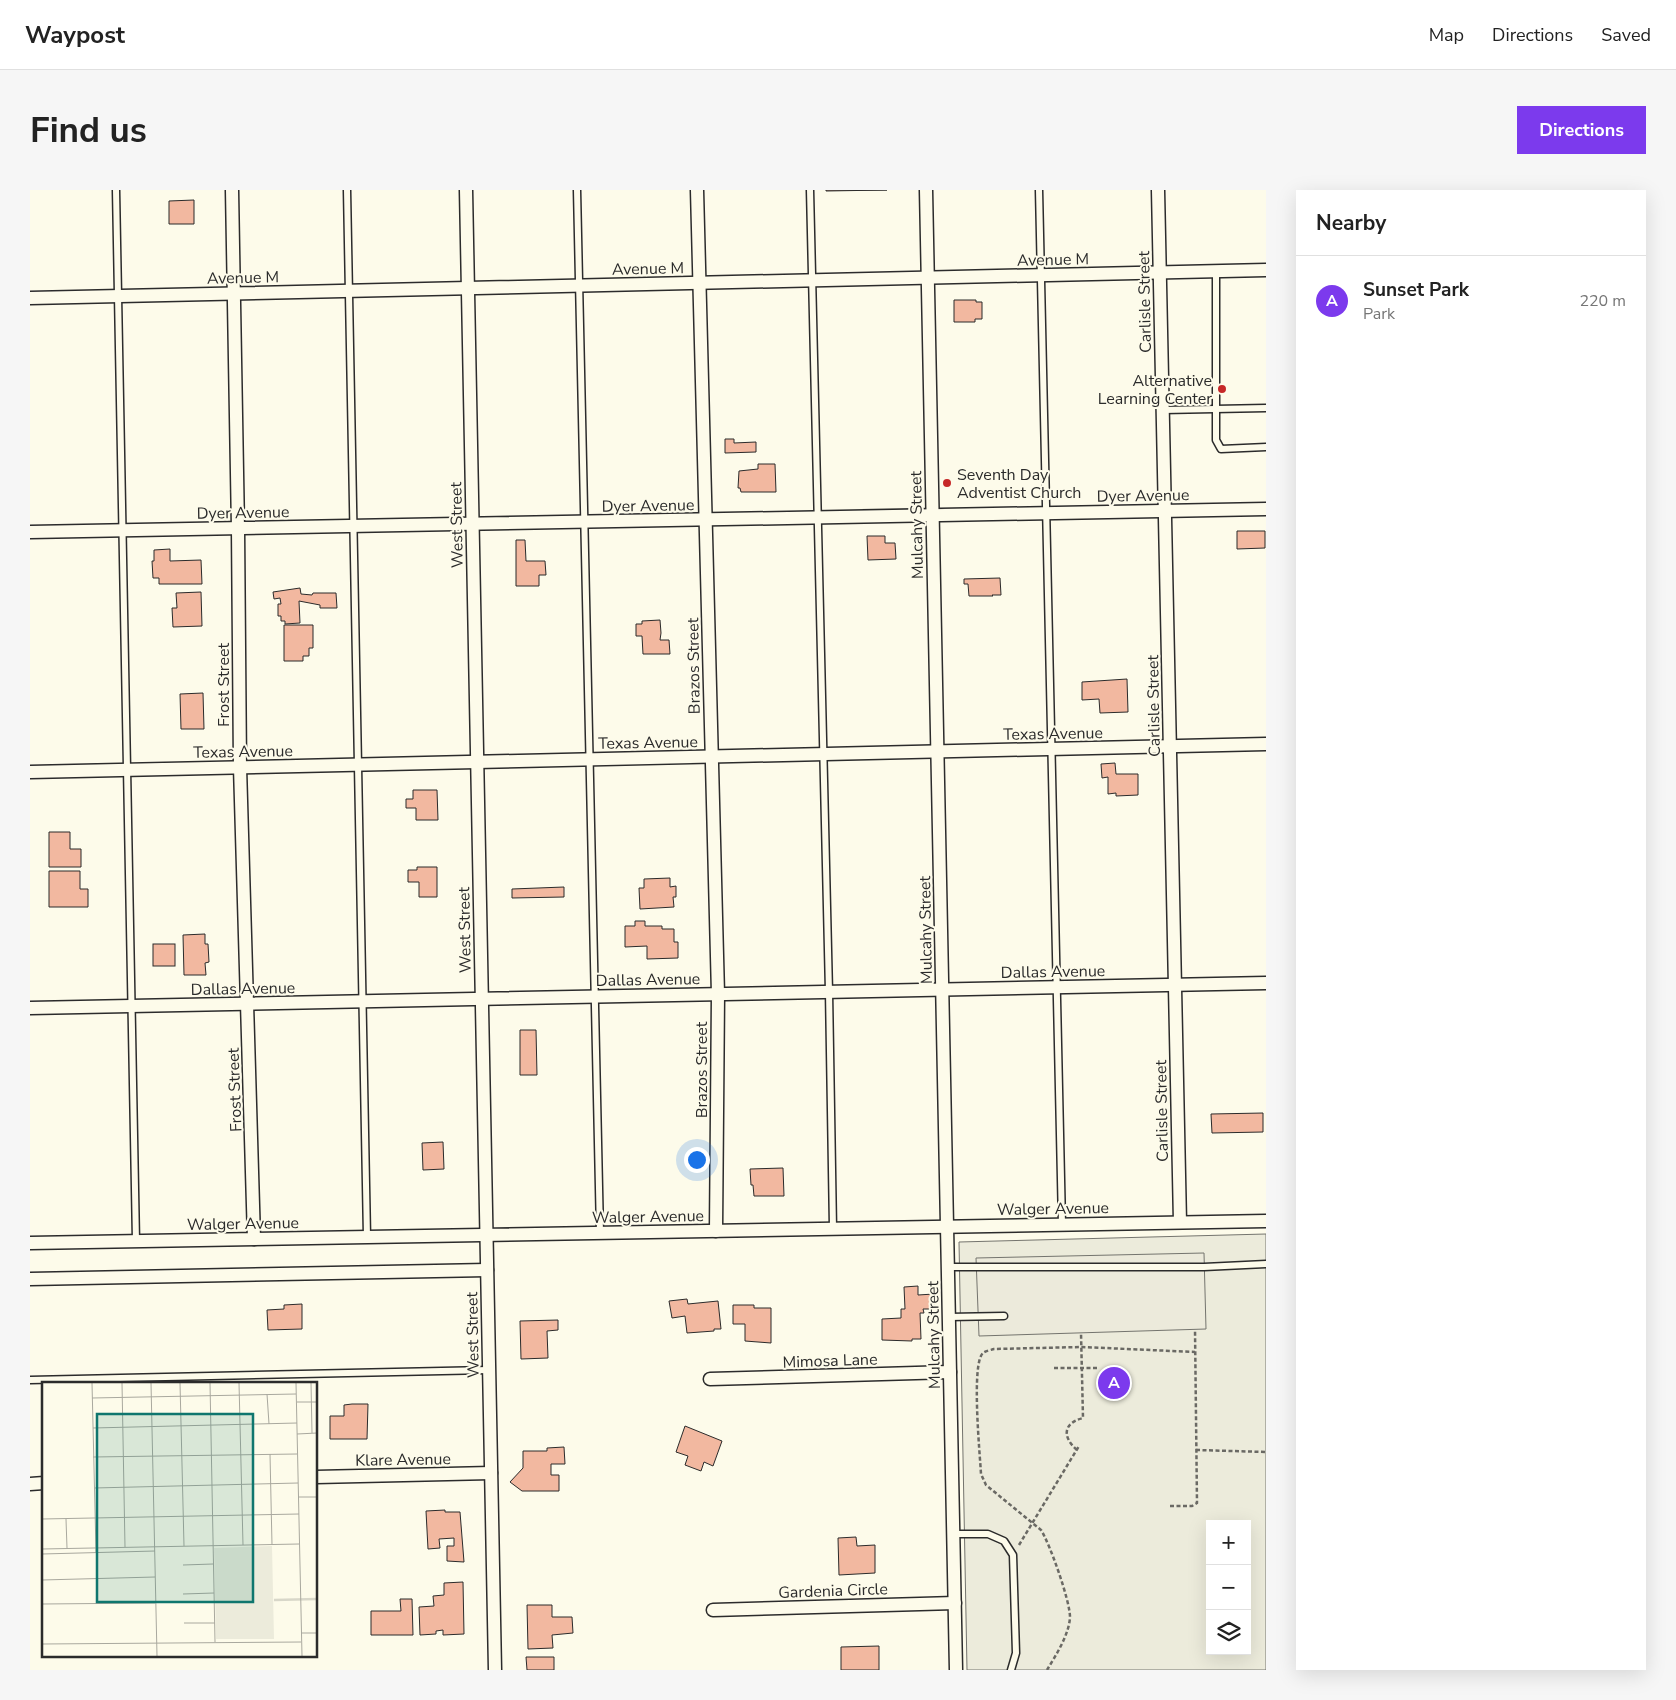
<!DOCTYPE html>
<html lang="en">
<head>
<meta charset="utf-8">
<style>
  :root { --surface:#fff; --page:#f6f6f6; --text:#222; --muted:#767676; --line:#e0e0e0; --accent:#7c3aed }
  body { margin:0; font-family:"Nunito Sans",sans-serif; background:var(--page); color:var(--text) }
  .controls { position:absolute; right:15px; bottom:15px; display:grid; overflow:hidden; border-radius:0px; box-shadow:0 5px 20px #0002 }
  .controls button { width:45px; height:45px; display:grid; place-items:center; padding:0; border:0; border-bottom:1px solid var(--line); background:var(--surface); color:var(--text); font:25px sans-serif }
  .you { position:absolute; left:666px; top:969px; width:18px; height:18px; margin:-12px; border:4px solid #fff; border-radius:50%; background:#1a73e8; box-shadow:0 0 0 8px #1a73e833 }
  .badge { display:grid; place-items:center; width:32px; height:32px; border-radius:50%; background:var(--accent); color:#fff; font-size:16px; font-weight:700 }
  .pin { position:absolute; translate:-50% -50%; border:2px solid #fff; box-shadow:0 1px 5px #0006 }
  .list { margin:0; padding:0; list-style:none }
  h2 { display:flex; justify-content:space-between; align-items:center; height:65px; margin:0; padding:0 20px; font-size:21px }
  h2 small { font-size:16px; font-weight:400; color:var(--muted) }
  .list li { display:grid; grid-template-columns:32px 1fr auto; gap:15px; align-items:center; box-sizing:border-box; height:90px; padding:0 20px; border-top:1px solid var(--line) }
  .list b { display:block; font-size:19px; white-space:nowrap }
  .list p { margin:0; font-size:16px; white-space:nowrap; color:var(--muted) }
  .list em { font-size:16px; font-style:normal; color:var(--muted) }
  .icon { flex:none; width:28px; height:28px; fill:none; stroke:currentColor; stroke-width:2; stroke-linecap:round; stroke-linejoin:round }
  .map { position:relative; flex:none; width:1236px; height:1480px; overflow:hidden; border-radius:0px }
  header { display:flex; align-items:center; gap:30px; box-sizing:border-box; height:70px; padding:0 25px; background:var(--surface); border-bottom:1px solid var(--line) }
  header strong { font-size:24px }
  nav { display:flex; gap:28px; margin-inline-start:auto; font-size:18px }
  .intro { display:flex; align-items:center; justify-content:space-between; box-sizing:border-box; height:120px; padding:0 30px }
  h1 { margin:0; font-size:35px }
  .button { padding:12px 22px; border-radius:0px; background:var(--accent); color:#fff; font-size:18px; font-weight:700 }
  main { display:flex; gap:30px; padding:0 30px }
  aside { flex:1; background:var(--surface); border-radius:0px; box-shadow:0 5px 20px #0002 }
  .map>svg:first-child { display:block }
</style>
</head>
<body>
<header>
<strong>Waypost</strong>
<nav><a>Map</a><a>Directions</a><a>Saved</a></nav>
</header>
<div class="intro"><h1>Find us</h1><a class="button">Directions</a></div>
<main>
<div class="map">
<svg width="1236" height="1480" viewBox="0 0 1236 1480">
  <rect width="100%" height="100%" fill="#fdfbea"/>
  <path fill="#ecebdb" stroke="#74746e" fill-rule="evenodd" d="M 1236,1044 L 1236,1480 L 937,1480 L 929,1052 ZM 1180,1334 L 1217,1334 L 1217,1461 L 1180,1461 Z"/>
  <polygon fill="#eceadb" stroke="#74746e" points="1174,1063 1176,1139 949,1146 946,1068"/>
  <g fill="#f2b8a0" stroke="#2b2b2b">
    <polygon points="796,0 857,0 796,1"/>
    <polygon points="164,10 164,34 139,34 139,11"/>
    <polygon points="924,110 946,110 946,112 952,112 952,129 945,129 945,132 924,132"/>
    <polygon points="695,249 704,249 704,253 726,252 726,262 695,263"/>
    <polygon points="728,274 745,274 746,302 711,302 710,298 708,298 709,281 728,279"/>
    <polygon points="1207,341 1235,341 1235,358 1207,359"/>
    <polygon points="837,346 855,346 855,353 865,353 866,369 838,370"/>
    <polygon points="486,350 495,350 496,371 515,371 516,385 509,385 509,396 486,396"/>
    <polygon points="140,359 140,371 171,370 172,394 129,394 129,388 123,388 122,371 124,371 124,360"/>
    <polygon points="970,388 971,405 962,405 963,406 939,406 938,394 934,394 934,389"/>
    <polygon points="270,398 271,404 282,405 283,403 306,403 307,418 290,418 290,415 269,411 270,433 255,434 255,431 251,431 251,426 248,426 248,414 251,414 250,408 244,409 243,402"/>
    <polygon points="171,402 172,436 143,437 142,418 147,418 146,403"/>
    <polygon points="630,430 631,443 630,450 639,450 640,464 613,464 612,446 606,446 606,434 612,434 612,431"/>
    <polygon points="254,435 283,435 283,458 279,458 279,466 273,466 273,471 254,471"/>
    <polygon points="1097,489 1098,522 1070,523 1069,509 1052,510 1052,492"/>
    <polygon points="173,503 174,539 151,539 150,504"/>
    <polygon points="1085,573 1086,584 1108,584 1108,605 1086,606 1086,603 1078,604 1078,587 1072,588 1071,574"/>
    <polygon points="383,600 407,600 408,630 386,630 386,618 376,618 376,609 383,609"/>
    <polygon points="19,642 40,642 40,659 51,659 51,677 19,677"/>
    <polygon points="387,677 407,677 407,707 389,707 389,692 378,692 378,680 387,680"/>
    <polygon points="19,681 50,681 50,699 58,699 58,717 19,717"/>
    <polygon points="640,688 640,697 646,696 646,707 643,707 644,717 610,719 609,698 614,698 614,689"/>
    <polygon points="534,697 534,707 482,708 482,699"/>
    <polygon points="605,731 615,731 615,736 632,736 632,739 644,739 644,752 648,752 648,768 617,769 617,756 595,757 595,736 605,736"/>
    <polygon points="175,744 175,754 178,754 179,772 175,773 176,785 154,785 153,745"/>
    <rect x="123" y="754" width="22" height="22"/>
    <polygon points="490,840 506,840 507,885 490,885"/>
    <polygon points="1233,923 1233,942 1182,943 1181,924"/>
    <polygon points="413,952 414,979 393,980 392,953"/>
    <polygon points="753,978 754,1006 724,1006 723,995 721,995 720,979"/>
    <polygon points="888,1096 888,1105 904,1104 904,1119 893,1119 894,1123 890,1123 891,1149 882,1149 882,1151 852,1150 852,1129 871,1128 871,1119 875,1119 874,1097"/>
    <polygon points="657,1109 658,1114 688,1111 691,1139 684,1139 684,1141 657,1143 655,1126 642,1128 639,1111"/>
    <polygon points="272,1114 272,1139 238,1140 237,1120 254,1119 254,1115"/>
    <polygon points="703,1115 724,1115 724,1118 741,1118 741,1153 715,1151 715,1134 703,1134"/>
    <polygon points="528,1130 528,1140 517,1141 518,1168 491,1169 490,1131"/>
    <polygon points="322,1214 338,1214 337,1249 300,1249 300,1226 314,1226 314,1215"/>
    <polygon points="655,1236 692,1251 683,1276 674,1272 671,1281 655,1275 658,1266 646,1262"/>
    <polygon points="534,1257 535,1274 521,1274 521,1285 529,1285 529,1301 492,1301 480,1292 493,1278 493,1261 517,1261 517,1258"/>
    <polygon points="415,1320 415,1322 430,1322 434,1372 417,1371 417,1356 424,1356 424,1348 409,1349 410,1358 398,1359 396,1321"/>
    <polygon points="826,1347 827,1356 845,1355 845,1383 809,1385 808,1348"/>
    <polygon points="433,1392 434,1444 413,1445 413,1440 406,1441 406,1444 390,1445 389,1417 404,1416 403,1406 414,1405 414,1393"/>
    <polygon points="370,1409 382,1409 383,1445 341,1445 341,1421 371,1421"/>
    <polygon points="497,1415 522,1415 522,1427 542,1427 543,1443 522,1445 523,1458 498,1459"/>
    <polygon points="849,1456 849,1480 811,1480 811,1457"/>
    <polygon points="496,1467 524,1467 524,1480 497,1480"/>
  </g>
  <g fill="none" stroke-linecap="round" stroke-linejoin="round">
    <g stroke="#2b2b2b" stroke-width="9">
      <g id="service">
        <polyline points="86,0 106,1051"/>
        <polyline points="317,0 337,1047"/>
        <polyline points="547,0 570,1043"/>
        <polyline points="780,0 799,802 803,1038"/>
        <polyline points="1009,0 1032,1034"/>
        <polyline points="1186,81 1186,250 1191,259 1236,257"/>
        <polyline points="1133,220 1236,218"/>
        <polyline points="918,1077 1174,1077 1236,1074"/>
        <polyline points="919,1127 974,1126"/>
        <polyline points="0,1190 459,1180"/>
        <polyline points="924,1344 958,1344 974,1351 983,1365 986,1463 981,1480"/>
      </g>
    </g>
    <g stroke="#2b2b2b" stroke-width="15">
      <g id="minor">
        <polyline points="202,0 208,339 210,577 224,1049"/>
        <polyline points="436,0 465,1480"/>
        <polyline points="667,0 688,804 686,1041"/>
        <polyline points="896,0 926,1480"/>
        <polyline points="1128,0 1150,1032"/>
        <polyline points="0,108 1236,80"/>
        <polyline points="0,342 1236,319"/>
        <polyline points="0,582 1236,554"/>
        <polyline points="0,818 1236,793"/>
        <polyline points="0,1053 1236,1031"/>
        <polyline points="0,1089 457,1080"/>
        <polyline points="680,1189 920,1182"/>
        <polyline points="286,1287 461,1283"/>
        <polyline points="0,1294 14,1293"/>
        <polyline points="683,1420 925,1413"/>
      </g>
    </g>
    <g stroke="#6a6964" stroke-width="2.5" stroke-dasharray="4 2.5" stroke-linecap="butt">
      <polyline points="1024,1178 1068,1178"/>
      <path d="M 1047,1260 C 1032,1247 1033,1233 1053,1228 L 1051,1143"/>
      <polyline points="1166,1260 1236,1262"/>
      <polyline points="1140,1316 1162,1316 1167,1313 1165,1140"/>
      <polyline points="989,1355 1049,1256"/>
      <path d="M 1017,1480 C 1026,1465 1039,1445 1040,1427 C 1040,1411 1020,1354 1011,1340 L 956,1295 L 951,1284 C 950,1265 941,1173 953,1163 C 955,1161 961,1160 964,1159 L 1052,1157 L 1165,1162"/>
    </g>
    <use href="#service" stroke="#fdfbea" stroke-width="6"/>
    <use href="#minor" stroke="#fdfbea" stroke-width="12"/>
  </g>
  <g fill="#c62828" stroke="#fdfbea" stroke-width="2">
    <circle cx="1192" cy="199" r="5"/>
    <circle cx="917" cy="293" r="5"/>
  </g>
  <g text-anchor="middle" stroke-width="4" stroke-linejoin="round" paint-order="stroke">
    <g font-size="16" fill="#2b2b2b" stroke="#fdfbea">
      <text transform="translate(1023 69) rotate(-1)" y="6">Avenue M</text>
      <text transform="translate(618 78) rotate(-1)" y="6">Avenue M</text>
      <text transform="translate(213 87) rotate(-1)" y="6">Avenue M</text>
      <text transform="translate(1114 112) rotate(-91)" y="6">Carlisle Street</text>
      <text transform="translate(1113 305) rotate(-1)" y="6">Dyer Avenue</text>
      <text transform="translate(618 315) rotate(-1)" y="6">Dyer Avenue</text>
      <text transform="translate(213 322) rotate(-1)" y="6">Dyer Avenue</text>
      <text transform="translate(426 335) rotate(-91)" y="6">West Street</text>
      <text transform="translate(886 335) rotate(-91)" y="6">Mulcahy Street</text>
      <text transform="translate(663 476) rotate(-91)" y="6">Brazos Street</text>
      <text transform="translate(193 495) rotate(-90)" y="6">Frost Street</text>
      <text transform="translate(1123 516) rotate(-91)" y="6">Carlisle Street</text>
      <text transform="translate(1023 543) rotate(-1)" y="6">Texas Avenue</text>
      <text transform="translate(618 552) rotate(-1)" y="6">Texas Avenue</text>
      <text transform="translate(213 561) rotate(-1)" y="6">Texas Avenue</text>
      <text transform="translate(434 740) rotate(-91)" y="6">West Street</text>
      <text transform="translate(895 740) rotate(-91)" y="6">Mulcahy Street</text>
      <text transform="translate(1023 781) rotate(-1)" y="6">Dallas Avenue</text>
      <text transform="translate(618 789) rotate(-1)" y="6">Dallas Avenue</text>
      <text transform="translate(213 798) rotate(-1)" y="6">Dallas Avenue</text>
      <text transform="translate(671 880) rotate(-90)" y="6">Brazos Street</text>
      <text transform="translate(204 900) rotate(-92)" y="6">Frost Street</text>
      <text transform="translate(1131 921) rotate(-91)" y="6">Carlisle Street</text>
      <text transform="translate(1023 1018) rotate(-1)" y="6">Walger Avenue</text>
      <text transform="translate(618 1026) rotate(-1)" y="6">Walger Avenue</text>
      <text transform="translate(213 1033) rotate(-1)" y="6">Walger Avenue</text>
      <text transform="translate(442 1145) rotate(-91)" y="6">West Street</text>
      <text transform="translate(903 1145) rotate(-91)" y="6">Mulcahy Street</text>
      <text transform="translate(800 1170) rotate(-2)" y="6">Mimosa Lane</text>
      <text transform="translate(373 1269) rotate(-1)" y="6">Klare Avenue</text>
      <text transform="translate(803 1400) rotate(-2)" y="6">Gardenia Circle</text>
    </g>
    <g font-size="16" fill="#2b2b2b" stroke="#fdfbea" text-anchor="end">
      <text x="1182" y="196">Alternative<tspan x="1182" dy="18">Learning Center</tspan></text>
      <text x="927" y="290" text-anchor="start">Seventh Day<tspan x="927" dy="18">Adventist Church</tspan></text>
    </g>
  </g>
  <g transform="translate(12 1192)">
    <rect width="275" height="275" fill="#fdfbea"/>
    <path d="M 230,164 L 232,257 L 174,257 L 172,166 Z" fill="#ecebdb"/>
    <path fill="none" stroke="#d8d7c9" stroke-width="2.5" d="M 232,218 L 275,217"/>
    <path fill="none" stroke="#a9a89e" stroke-width="1" d="M 50,1 L 54,170M 80,1 L 83,165M 109,1 L 115,274M 138,1 L 142,164M 168,1 L 173,260M 197,1 L 201,163M 254,1 L 260,274M 269,1 L 270,51M 225,12 L 227,42M 50,16 L 254,12M 255,20 L 275,20M 51,46 L 255,41M 255,52 L 275,51M 228,72 L 230,163M 51,75 L 255,72M 52,106 L 256,101M 256,115 L 275,115M 0,137 L 257,132M 24,137 L 25,166M 0,167 L 257,162M 0,172 L 113,169M 141,183 L 171,182M 0,198 L 113,195M 141,212 L 172,211M 0,222 L 113,221M 142,241 L 173,241M 259,251 L 275,251M 0,262 L 259,260"/>
    <path fill="#0f766e" fill-opacity="0.15" stroke="#0f766e" stroke-width="2.5" d="M 55,32 L 211,32 L 211,220 L 55,220 Z"/>
    <rect width="275" height="275" fill="none" stroke="#2b2b2b" stroke-width="2.5"/>
  </g>
</svg>
<div class="controls">
<button>+</button>
<button>−</button>
<button><svg class="icon" aria-label="layers" viewBox="0 0 24 24"><path d="M12 4l9 5-9 5-9-5zM3 14l9 5 9-5"/></svg></button>
</div>
<div class="you"></div>
<div class="pin badge" style="left:1084px;top:1193px">A</div>
</div>
<aside>
<h2>Nearby<small></small></h2>
<ul class="list">
<li><span class="badge">A</span><div><b>Sunset Park</b><p>Park</p></div><em>220 m</em></li>
</ul>
</aside>
</main>
</body>
</html>
